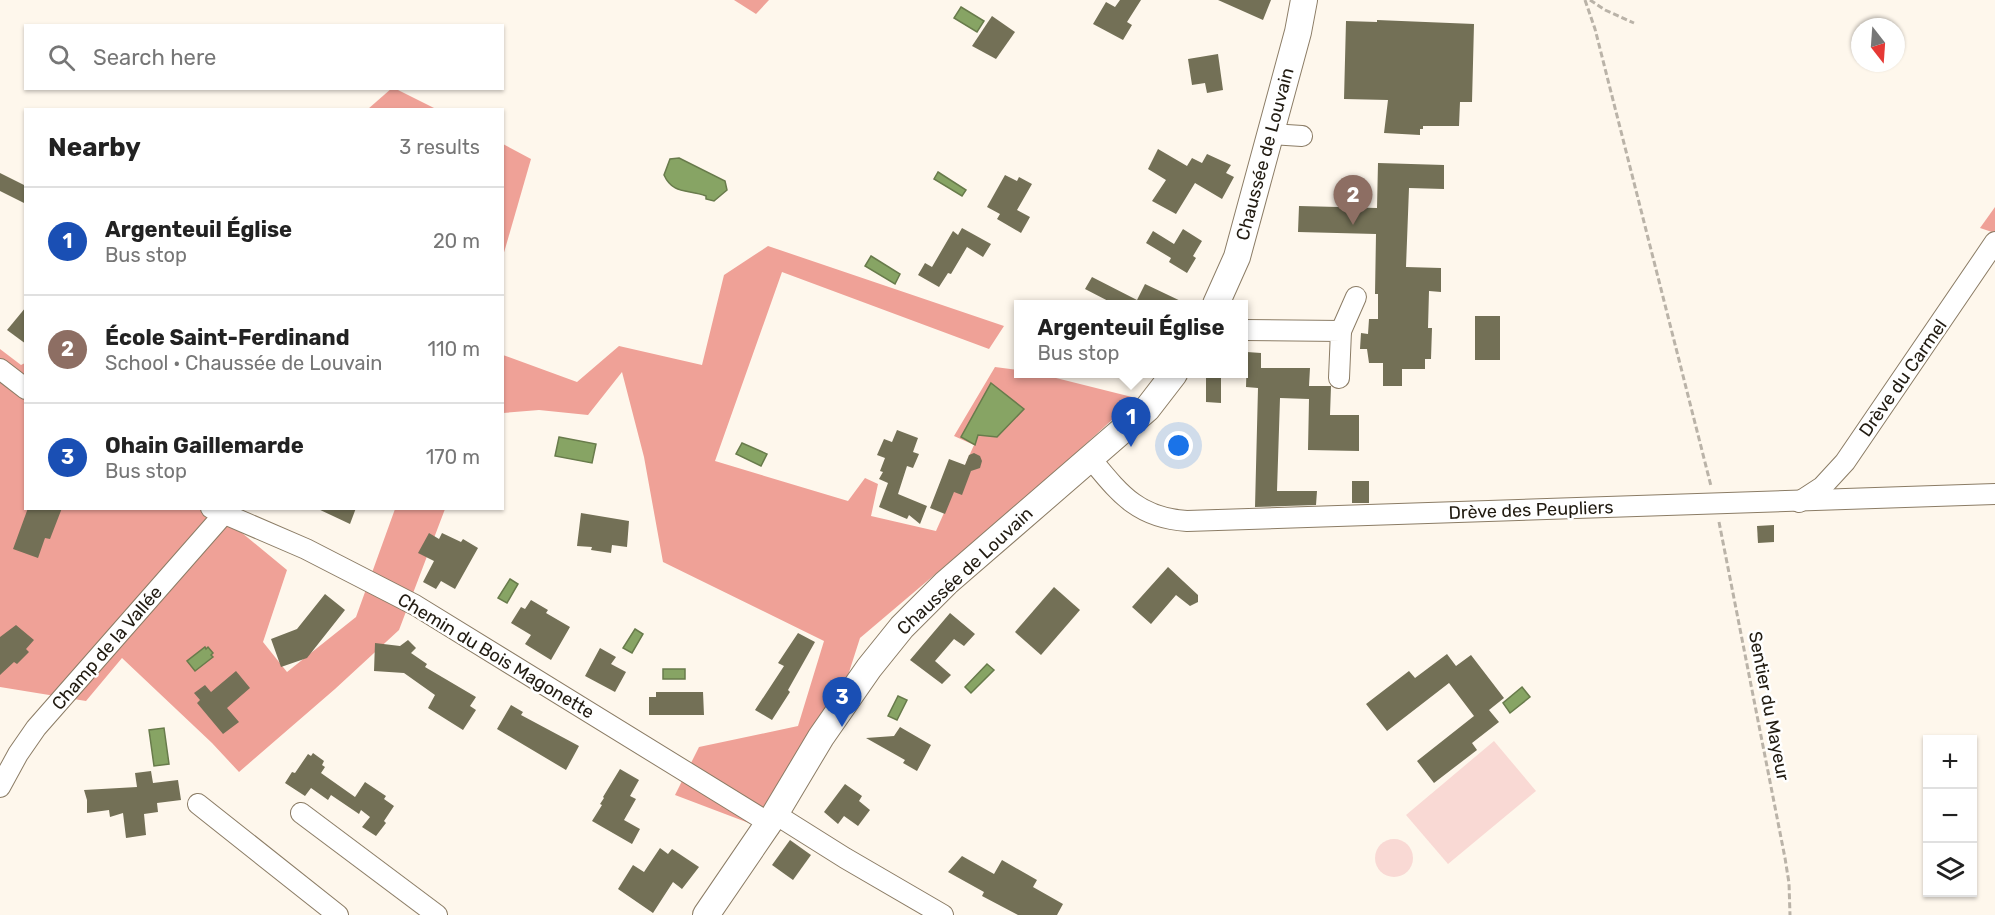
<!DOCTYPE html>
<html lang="en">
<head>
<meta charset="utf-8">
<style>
  :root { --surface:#fff; --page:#f2f2f2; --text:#222; --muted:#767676; --line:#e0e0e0; --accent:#d93025 }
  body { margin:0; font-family:Rubik,sans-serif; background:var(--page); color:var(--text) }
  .controls { position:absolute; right:18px; bottom:18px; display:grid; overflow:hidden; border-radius:0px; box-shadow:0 2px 4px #0004 }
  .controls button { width:54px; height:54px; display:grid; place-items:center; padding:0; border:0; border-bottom:2px solid var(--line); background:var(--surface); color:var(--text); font:30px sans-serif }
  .compass { position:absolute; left:1851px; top:18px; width:54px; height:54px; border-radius:50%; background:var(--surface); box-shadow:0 2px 4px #0004; rotate:163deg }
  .you { position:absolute; left:1179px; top:446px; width:21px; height:21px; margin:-15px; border:4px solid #fff; border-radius:50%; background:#1a73e8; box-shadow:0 0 0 9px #1a73e833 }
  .badge { display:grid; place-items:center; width:39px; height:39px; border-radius:50%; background:var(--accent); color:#fff; font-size:20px; font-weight:700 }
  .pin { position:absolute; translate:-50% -50px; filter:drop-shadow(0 2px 3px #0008) }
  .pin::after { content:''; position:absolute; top:32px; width:21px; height:18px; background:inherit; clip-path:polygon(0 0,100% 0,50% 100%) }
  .popup { position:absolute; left:1014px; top:300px; width:234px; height:78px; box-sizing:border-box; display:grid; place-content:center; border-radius:0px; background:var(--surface); filter:drop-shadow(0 2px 4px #0005); font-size:20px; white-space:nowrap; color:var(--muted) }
  .popup b { font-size:22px; color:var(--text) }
  .popup::after { content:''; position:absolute; left:50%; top:100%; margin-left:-12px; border:12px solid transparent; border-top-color:var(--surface) }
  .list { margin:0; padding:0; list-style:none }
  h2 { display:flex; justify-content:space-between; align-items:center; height:78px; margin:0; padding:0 24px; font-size:26px }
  h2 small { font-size:20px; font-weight:400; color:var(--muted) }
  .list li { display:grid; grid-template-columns:39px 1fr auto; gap:18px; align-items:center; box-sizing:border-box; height:108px; padding:0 24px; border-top:2px solid var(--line) }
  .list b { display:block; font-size:22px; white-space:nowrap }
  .list p { margin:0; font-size:20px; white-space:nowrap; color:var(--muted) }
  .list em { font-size:20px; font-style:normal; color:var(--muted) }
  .icon { flex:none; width:33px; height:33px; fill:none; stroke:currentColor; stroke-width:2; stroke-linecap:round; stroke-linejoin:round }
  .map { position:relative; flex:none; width:1995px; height:915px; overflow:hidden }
  .search { position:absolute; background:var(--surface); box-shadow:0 2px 4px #0004; left:24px; top:24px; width:480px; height:66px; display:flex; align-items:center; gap:15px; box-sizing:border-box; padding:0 21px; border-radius:0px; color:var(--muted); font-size:22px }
  .panel { position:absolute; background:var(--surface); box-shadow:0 2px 4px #0004; left:24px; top:108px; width:480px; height:402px; border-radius:0px }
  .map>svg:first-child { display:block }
</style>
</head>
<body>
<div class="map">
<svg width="1995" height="915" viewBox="0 0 1995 915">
  <rect width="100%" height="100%" fill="#fef7ec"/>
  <g fill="#f9d9d4">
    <polygon points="1494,741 1536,791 1448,864 1406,815"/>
    <circle cx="1394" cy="858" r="19"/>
  </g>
  <g fill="#efa197">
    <polygon points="734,0 769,0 756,14"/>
    <polygon points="392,88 396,89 436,109 368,109"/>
    <polygon points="503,144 531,159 503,256"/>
    <polygon points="1995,207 1995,233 1980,228"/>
    <polygon points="768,246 1004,326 989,349 782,272 715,461 848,501 865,478 878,484 871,516 936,531 974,445 954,436 995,367 1018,370 1018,374 1040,374 1136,398 1044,482 860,638 834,719 778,834 675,795 699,747 798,726 824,641 663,562 644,457 622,372 588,415 539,410 503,413 503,355 577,382 619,346 702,365 724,275"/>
    <polygon points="0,349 21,365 25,363 26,508 213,509 287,570 263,642 287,672 356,617 395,509 445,509 399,630 335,689 239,772 212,743 122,658 86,701 0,687"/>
  </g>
  <g fill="#87a464" stroke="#687b4b" stroke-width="1.5">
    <polygon points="961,7 984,21 977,32 954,18"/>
    <path d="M 679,158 L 725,181 L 727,190 L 714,201 L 706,199 L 706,196 C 688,189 673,195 664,175 L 670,159 Z"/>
    <polygon points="938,172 966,190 962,196 934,179"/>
    <polygon points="871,256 900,274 895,284 865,266"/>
    <polygon points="991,383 1024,409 997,437 978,435 975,445 961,437"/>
    <polygon points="559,437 596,444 592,463 555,456"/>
    <polygon points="742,443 767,454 761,466 736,454"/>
    <polygon points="510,579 518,584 507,603 498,598"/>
    <polygon points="635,629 643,634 632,653 623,648"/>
    <polygon points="205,647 206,649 208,647 213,653 211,655 213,657 195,671 187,661"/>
    <polygon points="987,664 994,670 971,693 965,687"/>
    <rect x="663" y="669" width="22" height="10"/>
    <polygon points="1522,687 1530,697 1510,713 1503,703"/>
    <polygon points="898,696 907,700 897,720 888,716"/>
    <polygon points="164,728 169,764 154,766 149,730"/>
  </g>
  <g fill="#737056">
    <polygon points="1120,0 1141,0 1127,22 1132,25 1123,40 1093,24 1106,2 1115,7"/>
    <polygon points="1218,0 1271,0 1263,20"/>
    <polygon points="992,16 1015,32 996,59 972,46"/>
    <polygon points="1377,20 1474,24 1472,102 1460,102 1459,126 1423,126 1423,129 1420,129 1420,135 1384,133 1388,100 1344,99 1346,21 1377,22"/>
    <polygon points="1218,54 1223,90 1207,93 1205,83 1192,85 1188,59"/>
    <polygon points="1158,149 1187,166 1192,158 1202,163 1207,154 1231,165 1226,173 1234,177 1222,199 1195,183 1176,214 1152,201 1166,180 1148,169"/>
    <polygon points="1378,163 1444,165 1444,189 1409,188 1406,267 1441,268 1441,292 1429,291 1428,328 1432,328 1431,359 1425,359 1425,369 1402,369 1402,386 1383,386 1383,363 1369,363 1367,349 1360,349 1361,333 1368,334 1369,319 1378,319 1378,294 1375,294 1376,234 1298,232 1299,206 1377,208"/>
    <polygon points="0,173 26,186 26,204 0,191"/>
    <polygon points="1005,175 1017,181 1019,177 1032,184 1017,210 1030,217 1021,233 997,219 1000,214 987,207"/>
    <polygon points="962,228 991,244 983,257 967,247 951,274 948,273 939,287 918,275 925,263 932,267 953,231 958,235"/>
    <polygon points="1183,229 1202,241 1193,256 1196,258 1187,273 1169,262 1171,258 1146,243 1153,231 1174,244"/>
    <polygon points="1092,277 1137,300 1145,284 1187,304 1114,304 1085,289"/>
    <polygon points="26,307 26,344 7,330"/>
    <rect x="1475" y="316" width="25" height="44"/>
    <polygon points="1247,352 1261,353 1261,368 1310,368 1309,386 1331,386 1330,415 1359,415 1359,451 1308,450 1309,399 1280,398 1277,491 1317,491 1316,505 1255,507 1258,388 1246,387"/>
    <polygon points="1206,374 1221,374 1221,403 1206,402"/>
    <polygon points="897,430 918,438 913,452 919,454 913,468 907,466 898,494 927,506 920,524 909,515 907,519 879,507 888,483 879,479 883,472 880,471 885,458 877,455 884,439 892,442"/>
    <polygon points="974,453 980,456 982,461 980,468 971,471 962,495 954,492 945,514 930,508 949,459 965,465 969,455"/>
    <rect x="1352" y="481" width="17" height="22"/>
    <polygon points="28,508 62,508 50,539 45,538 38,558 13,549"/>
    <polygon points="316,508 356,508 350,524"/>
    <polygon points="581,513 629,521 627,547 612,545 611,553 591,550 592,547 577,546"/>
    <polygon points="1774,525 1774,542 1758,543 1757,526"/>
    <polygon points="429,533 439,539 442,533 461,542 463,539 478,548 455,589 441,581 436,589 423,582 434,561 418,553"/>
    <polygon points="1168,567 1198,595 1198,602 1190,606 1176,595 1151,624 1132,607"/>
    <polygon points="1054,587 1080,610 1041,655 1015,632"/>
    <polygon points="325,594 345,610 307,658 281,667 271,639 297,629"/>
    <polygon points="531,600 548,610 546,613 570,627 551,660 525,644 531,635 511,623 521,607 525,609"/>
    <polygon points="950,613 975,634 964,646 954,639 935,661 951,675 942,684 910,660"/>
    <polygon points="16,625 34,640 26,649 29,652 17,664 14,662 0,675 0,637"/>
    <polygon points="798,633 815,642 788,690 790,692 772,720 755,710 784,666 778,663"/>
    <polygon points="408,640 416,648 411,653 427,664 425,667 476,697 470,706 476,710 463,730 428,708 435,695 404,673 374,671 375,643 400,646"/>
    <polygon points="600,648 616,657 611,664 626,672 615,692 585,676"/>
    <polygon points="1447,654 1456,666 1471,655 1504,698 1489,710 1499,722 1472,743 1477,750 1434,783 1417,761 1474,716 1449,683 1387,731 1366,704 1409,671 1415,678"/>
    <polygon points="236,671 250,688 227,708 239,722 223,734 197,703 200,700 194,693 205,685 211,692"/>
    <polygon points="656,692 703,692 704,715 649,715 649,697 656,697"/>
    <polygon points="511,705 523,712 521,715 579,746 566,770 497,729"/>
    <polygon points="900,727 931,745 917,771 903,763 905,760 866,738 894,736"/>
    <polygon points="313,753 324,761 322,765 325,767 321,773 355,797 365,782 386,796 384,799 394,806 384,821 386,823 376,836 362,827 370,817 361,810 359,814 331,795 328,800 311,788 305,796 285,783 292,772 295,773 308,754 311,756"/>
    <polygon points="620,769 639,780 630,796 636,799 624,820 640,829 632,844 592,821 602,805 600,804 604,798 603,797"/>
    <polygon points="151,771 153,783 178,780 181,800 157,803 158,812 144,814 146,835 126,838 123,813 110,817 109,810 87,813 87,800 84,790 137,787 135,773"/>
    <polygon points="845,784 862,796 859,801 870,810 858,826 844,816 838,824 824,812"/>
    <polygon points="790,840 811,855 793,880 772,865"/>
    <polygon points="660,848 668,854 672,849 699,867 682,889 673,882 653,913 618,889 633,865 644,872"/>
    <polygon points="962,856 994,874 1002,860 1037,880 1033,887 1063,904 1057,915 1018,915 982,896 984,892 948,872"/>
  </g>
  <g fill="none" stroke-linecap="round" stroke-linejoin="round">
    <g stroke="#8b7c65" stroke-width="22">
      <g id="minor">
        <polyline points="1271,134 1302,136"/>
        <polyline points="1244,330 1341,331 1339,378"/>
        <polyline points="1341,331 1356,297"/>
        <polyline points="0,369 26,389"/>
        <path d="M 1091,459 C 1120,494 1138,518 1187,521 L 1995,494"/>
        <polyline points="1799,502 1822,487 1845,462 1995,242"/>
        <polyline points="211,508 306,549 415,605 769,823"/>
        <polyline points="0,787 18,754 36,728 223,515"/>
        <polyline points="198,804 338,915"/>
        <polyline points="301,813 437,915"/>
        <polyline points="775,814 845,858 943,915"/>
      </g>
    </g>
    <g stroke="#8b7c65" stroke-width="28">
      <g id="major">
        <polyline points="1216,304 1237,257 1298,32 1304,0"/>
        <polyline points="706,915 775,814 821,737 869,668 902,627 946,583 1147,409 1174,374"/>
      </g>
    </g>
    <g stroke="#bab3a8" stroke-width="3" stroke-dasharray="6 3" stroke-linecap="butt">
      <polyline points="1585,0 1595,29 1711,486"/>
      <polyline points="1590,0 1605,10 1634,23"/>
      <polyline points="1719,522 1785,858 1789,883 1790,915"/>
    </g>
    <use href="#minor" stroke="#fff" stroke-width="20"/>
    <use href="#major" stroke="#fff" stroke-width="26"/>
  </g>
  <g text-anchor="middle" stroke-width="5" stroke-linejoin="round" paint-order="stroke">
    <g font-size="18" fill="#211b11" stroke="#fff">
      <text transform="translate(1265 154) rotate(-75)" y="6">Chaussée de Louvain</text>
      <text transform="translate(1903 378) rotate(-55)" y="6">Drève du Carmel</text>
      <text transform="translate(1531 510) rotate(-2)" y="6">Drève des Peupliers</text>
      <text transform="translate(965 571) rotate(-43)" y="6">Chaussée de Louvain</text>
      <text transform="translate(107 648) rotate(-49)" y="6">Champ de la Vallée</text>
      <text transform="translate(496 656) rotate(31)" y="6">Chemin du Bois Magonette</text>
      <text transform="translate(1769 706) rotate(79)" y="6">Sentier du Mayeur</text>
    </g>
  </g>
</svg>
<div class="controls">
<button>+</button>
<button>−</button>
<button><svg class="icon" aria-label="layers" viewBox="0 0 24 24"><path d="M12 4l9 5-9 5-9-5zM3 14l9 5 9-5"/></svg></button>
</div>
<svg class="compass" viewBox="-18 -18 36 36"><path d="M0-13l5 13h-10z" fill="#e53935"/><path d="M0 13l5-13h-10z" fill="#767676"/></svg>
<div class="you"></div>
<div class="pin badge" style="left:1131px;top:447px;background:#1a4fb4">1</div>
<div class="popup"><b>Argenteuil Église</b>Bus stop</div>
<div class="pin badge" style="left:1353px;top:225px;background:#8d6e63">2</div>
<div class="pin badge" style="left:842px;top:727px;background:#1a4fb4">3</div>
<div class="search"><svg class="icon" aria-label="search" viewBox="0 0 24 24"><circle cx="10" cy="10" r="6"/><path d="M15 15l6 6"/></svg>Search here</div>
<section class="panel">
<h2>Nearby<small>3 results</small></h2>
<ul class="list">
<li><span class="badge" style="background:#1a4fb4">1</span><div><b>Argenteuil Église</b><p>Bus stop</p></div><em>20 m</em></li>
<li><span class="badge" style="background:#8d6e63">2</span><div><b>École Saint-Ferdinand</b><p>School · Chaussée de Louvain</p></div><em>110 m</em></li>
<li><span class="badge" style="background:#1a4fb4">3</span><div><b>Ohain Gaillemarde</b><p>Bus stop</p></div><em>170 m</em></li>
</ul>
</section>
</div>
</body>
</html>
